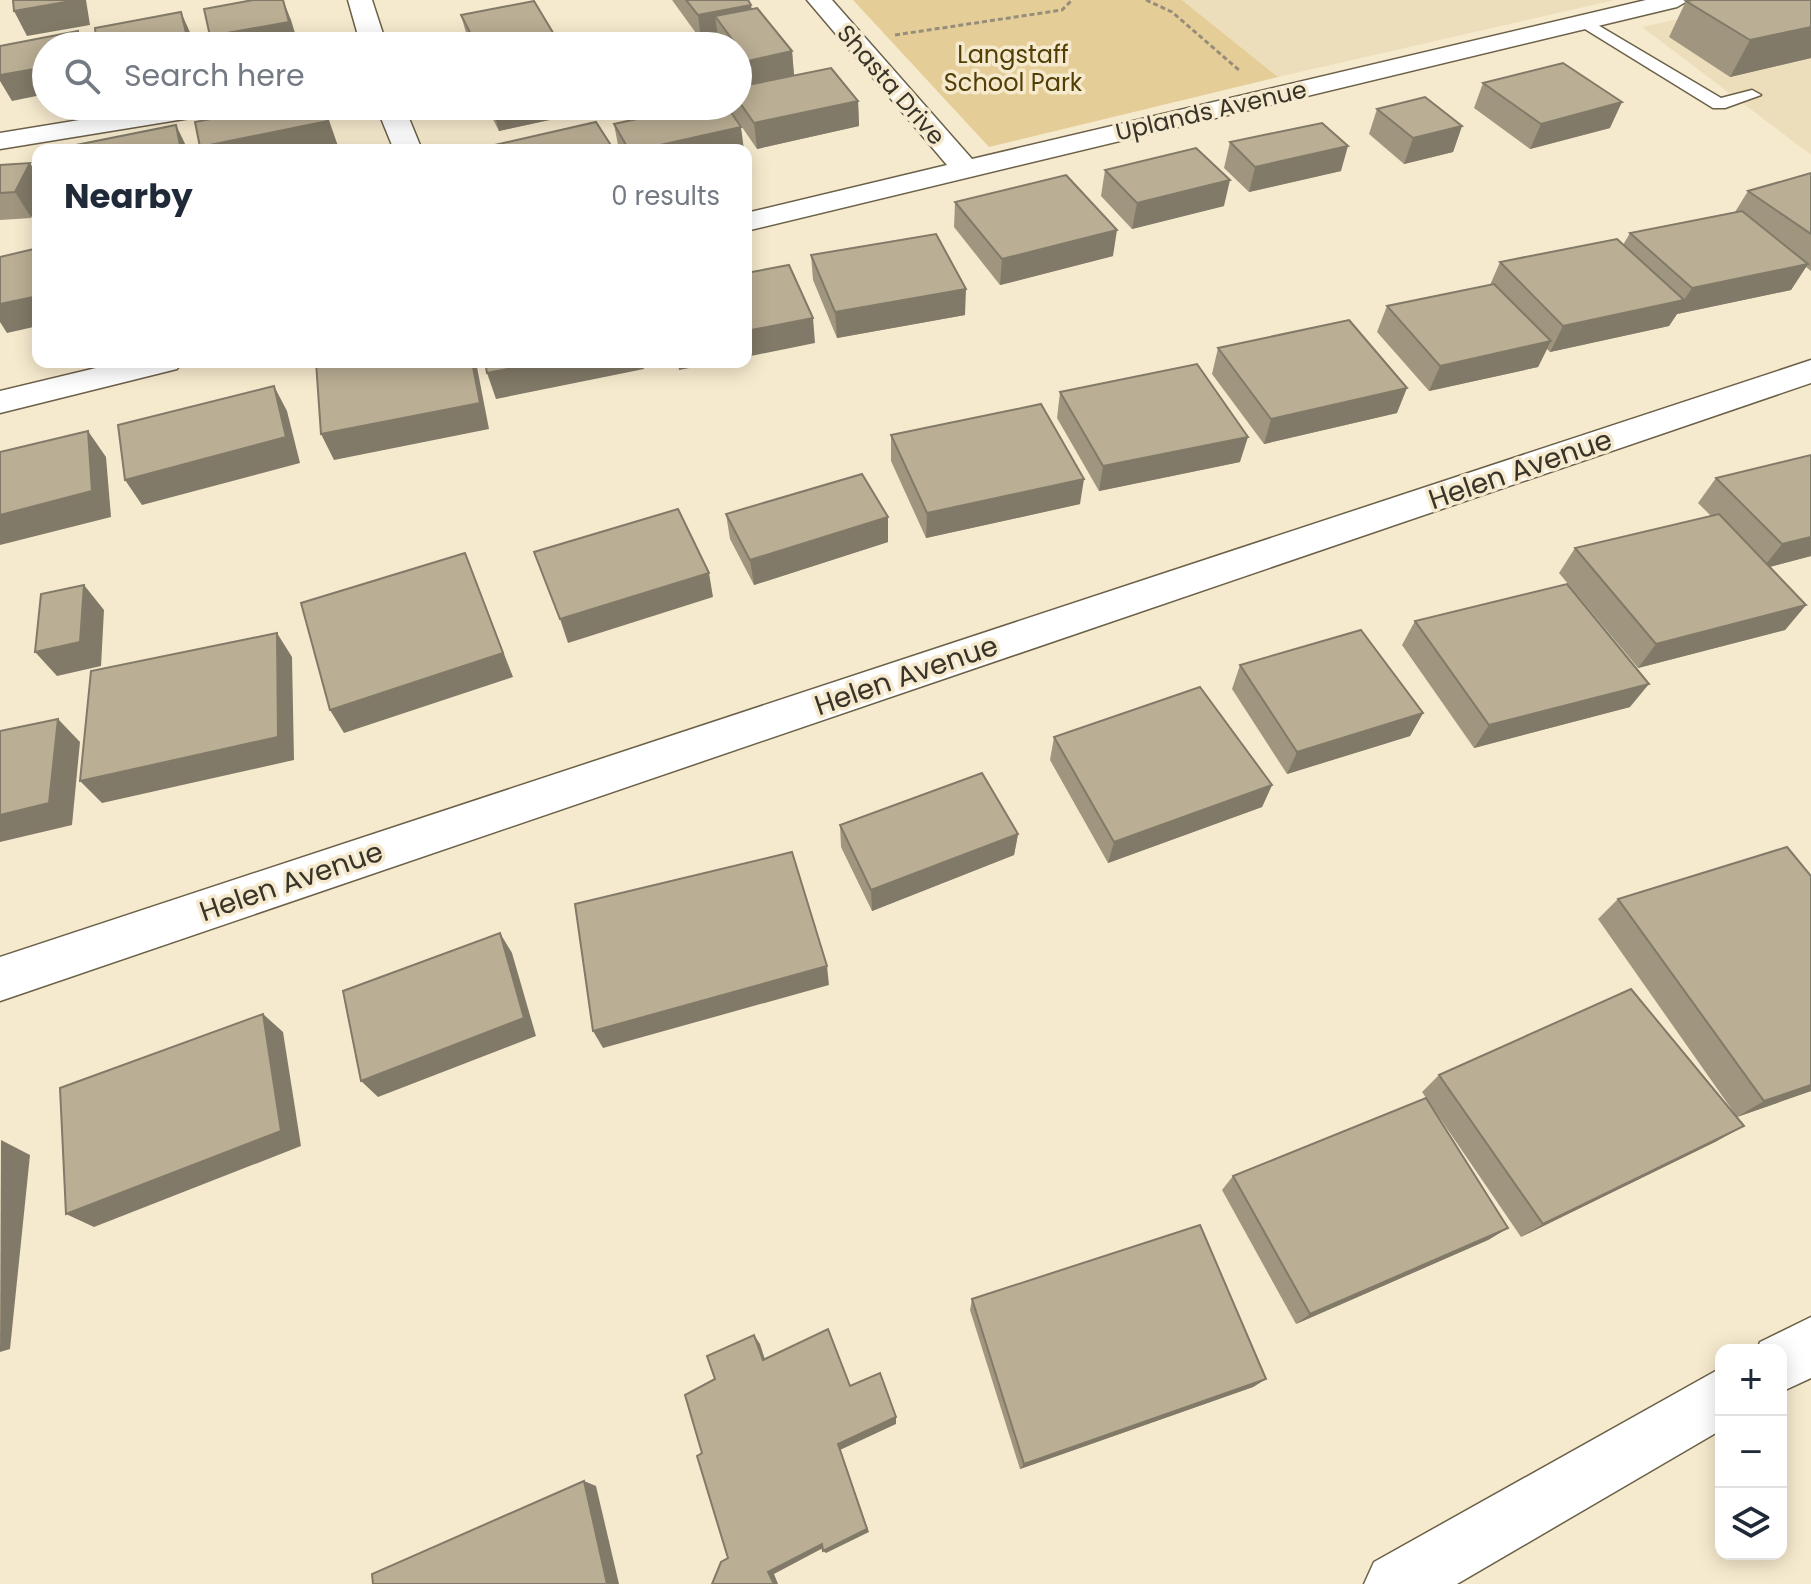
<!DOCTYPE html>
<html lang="en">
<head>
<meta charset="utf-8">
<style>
  :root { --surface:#fff; --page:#f6f6f7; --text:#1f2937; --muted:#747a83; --line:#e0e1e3 }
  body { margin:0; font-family:Poppins,sans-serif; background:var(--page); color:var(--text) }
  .controls { position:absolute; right:24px; bottom:24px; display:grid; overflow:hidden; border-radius:16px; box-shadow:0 4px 20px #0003 }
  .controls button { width:72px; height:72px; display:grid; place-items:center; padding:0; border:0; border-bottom:2px solid var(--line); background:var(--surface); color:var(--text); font:40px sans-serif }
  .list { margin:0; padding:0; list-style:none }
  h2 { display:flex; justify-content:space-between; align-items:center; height:104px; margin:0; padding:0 32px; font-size:34px }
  h2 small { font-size:26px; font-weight:400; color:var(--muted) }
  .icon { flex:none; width:44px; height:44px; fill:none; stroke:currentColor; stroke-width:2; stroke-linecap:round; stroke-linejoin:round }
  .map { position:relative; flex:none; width:1811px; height:1584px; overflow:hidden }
  .search { position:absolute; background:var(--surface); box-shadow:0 4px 20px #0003; left:32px; top:32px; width:720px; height:88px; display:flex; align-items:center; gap:20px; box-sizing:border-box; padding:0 28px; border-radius:44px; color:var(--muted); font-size:30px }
  .panel { position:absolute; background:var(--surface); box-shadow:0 4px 20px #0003; left:32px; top:144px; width:720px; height:224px; border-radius:16px }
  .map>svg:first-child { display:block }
</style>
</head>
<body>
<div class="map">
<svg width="1811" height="1584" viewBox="0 0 1811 1584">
  <rect width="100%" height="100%" fill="#f6eace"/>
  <g fill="#eddebb">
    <polygon points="1182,0 1615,0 1278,77"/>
    <polygon points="1764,0 1811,0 1811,155 1642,27"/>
  </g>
  <polygon fill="#e5cd98" points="853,0 1182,0 1278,77 989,147"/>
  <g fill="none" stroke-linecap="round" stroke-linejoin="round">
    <g stroke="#6b6048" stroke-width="3">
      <polygon id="service" points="1586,18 1721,98 1752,90 1761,95 1725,108 1713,108 1580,26 1580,20"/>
    </g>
    <g stroke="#6b6048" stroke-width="3">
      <g id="minor">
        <polygon points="348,0 372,0 387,46 361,46"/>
        <polygon points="807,0 832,0 972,159 1646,0 1689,0 1677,7 746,231 746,213 947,165"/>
        <polygon points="165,106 229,106 225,112 215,114 0,149 0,133"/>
        <polygon points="376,106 404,106 422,150 394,150"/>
        <polygon points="1811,360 1811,383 0,1001 0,957"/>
        <polygon points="121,362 182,362 177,369 0,413 0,391"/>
        <polygon points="1811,1317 1811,1378 1781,1392 1781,1350 1757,1350 1760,1342"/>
        <polygon points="1721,1368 1721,1430 1457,1584 1364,1584 1374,1562"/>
      </g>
    </g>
    <g stroke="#968e7a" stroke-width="3" stroke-dasharray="5 3" stroke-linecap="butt">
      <polyline points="1146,0 1172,12 1240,71"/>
      <polyline points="895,35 1062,10 1072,0"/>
    </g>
    <use href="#service" fill="#fff" fill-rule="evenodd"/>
    <use href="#minor" fill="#fff" fill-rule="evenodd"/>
  </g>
  <g fill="#a0967f">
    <polygon points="672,0 748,0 752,9 792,51 794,75 858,101 859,126 757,149 733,114 732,106 738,106 738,87 750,85 738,68 738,46 722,46 718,40 718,36 701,40"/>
    <polygon points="1811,0 1811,58 1730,77 1669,37 1686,1"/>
    <polygon points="461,15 558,41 559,46 471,46 468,40"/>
    <polygon points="1483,83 1610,128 1530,149 1474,108"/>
    <polygon points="486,106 551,106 554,119 499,131"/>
    <polygon points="1377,109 1462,126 1453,152 1404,164 1369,134"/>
    <polygon points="614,124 744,150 619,150"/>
    <polygon points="1230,142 1341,171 1249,192 1224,168"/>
    <polygon points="0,165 31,218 0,220"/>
    <polygon points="1105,170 1224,206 1132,229 1101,196"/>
    <polygon points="1811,173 1811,271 1806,267 1791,290 1677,314 1669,326 1550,352 1547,349 1538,367 1429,391 1377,332 1387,306 1490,285 1500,262 1623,245 1630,233 1735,212 1748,191"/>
    <polygon points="955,202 1113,256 1000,285 954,227"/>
    <polygon points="811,255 965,315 837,338 813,280"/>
    <polygon points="1218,348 1397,413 1264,444 1212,374"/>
    <polygon points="1060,392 1240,462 1099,491 1057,418"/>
    <polygon points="891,435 1080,504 926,538 891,461"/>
    <polygon points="1811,455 1811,556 1769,567 1806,605 1785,630 1638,668 1559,573 1575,548 1711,516 1698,503 1716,478"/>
    <polygon points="726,514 888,542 754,585 730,539"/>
    <polygon points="1415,621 1630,707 1474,748 1402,645"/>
    <polygon points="1240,665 1423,713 1410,736 1287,774 1232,689"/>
    <polygon points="1054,737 1272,785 1262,807 1108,863 1050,760"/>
    <polygon points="840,825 1018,834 1014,855 872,911 841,847"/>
    <polygon points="1618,899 1811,1091 1737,1117 1598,919"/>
    <polygon points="1439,1075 1717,1141 1521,1237 1422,1092"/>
    <polygon points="1233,1176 1508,1228 1488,1240 1296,1324 1222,1190"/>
    <polygon points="972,1299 1266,1379 1253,1387 1020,1469 970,1310"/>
  </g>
  <g fill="#827a68">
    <polygon points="77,0 86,0 90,25 27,36 14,11"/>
    <polygon points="283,0 291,20 299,46 215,46 210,36"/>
    <polygon points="751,5 754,29 715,16 718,36 701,40 698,15"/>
    <polygon points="181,12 192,37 194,46 161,46"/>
    <polygon points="1811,27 1811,58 1730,77 1750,40"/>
    <polygon points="78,31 86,46 80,46"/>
    <polygon points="558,41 559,46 533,46"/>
    <polygon points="792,51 794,76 750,86 748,61"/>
    <polygon points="46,67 46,94 12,101 0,81 0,75"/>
    <polygon points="858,101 859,126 757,149 754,123"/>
    <polygon points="1622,102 1610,128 1530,149 1541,124"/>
    <polygon points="324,106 338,146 319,150 202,150 200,147"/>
    <polygon points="492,106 551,106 554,119 499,131"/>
    <polygon points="176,125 188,150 181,150"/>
    <polygon points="1462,126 1453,152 1404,164 1413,138"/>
    <polygon points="741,127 744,150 638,150"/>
    <polygon points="1348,146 1341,171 1249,192 1255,167"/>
    <polygon points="30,163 38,177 38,204 31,218 15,192"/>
    <polygon points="1230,180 1224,206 1132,229 1137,203"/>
    <polygon points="1117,230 1113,256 1000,285 1002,259"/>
    <polygon points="1808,264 1791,290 1677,314 1669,326 1550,352 1563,326 1684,300 1692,288"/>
    <polygon points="966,289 965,315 837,338 835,312"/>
    <polygon points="38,296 38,326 7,333 0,322 0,304"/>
    <polygon points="813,318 815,343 746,357 746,331"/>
    <polygon points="1551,341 1538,367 1429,391 1440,366"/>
    <polygon points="472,362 476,362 489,429 334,460 321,434"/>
    <polygon points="543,362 642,362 644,369 496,399 487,373"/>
    <polygon points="678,362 720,362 679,370"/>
    <polygon points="274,386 287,411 300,463 142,505 125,480"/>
    <polygon points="1407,388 1397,413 1264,444 1271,419"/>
    <polygon points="88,431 106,457 111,517 0,545 0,515"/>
    <polygon points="1248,437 1240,462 1099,491 1103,466"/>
    <polygon points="1084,479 1080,504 926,538 927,513"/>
    <polygon points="888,517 888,542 754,585 750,560"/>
    <polygon points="1811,537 1811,556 1762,569 1782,544"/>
    <polygon points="465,553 513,677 344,733 330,710"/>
    <polygon points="709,573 713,597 568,643 560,619"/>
    <polygon points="84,585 104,610 101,666 57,676 35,652"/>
    <polygon points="1806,605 1785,630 1638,668 1656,644"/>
    <polygon points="277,633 292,657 294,760 102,803 80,781"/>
    <polygon points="1649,684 1630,707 1474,748 1489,725"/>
    <polygon points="1423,713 1410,736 1287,774 1297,752"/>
    <polygon points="58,719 80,742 72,825 0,842 0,815"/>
    <polygon points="1272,785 1262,807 1108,863 1114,842"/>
    <polygon points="1018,834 1014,855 872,911 871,890"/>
    <polygon points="500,933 512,953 536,1036 378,1097 361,1081"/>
    <polygon points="827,966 829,985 603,1048 593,1031"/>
    <polygon points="263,1014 283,1032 301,1146 94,1227 66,1214"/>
    <polygon points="1811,1085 1811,1091 1737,1117 1764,1101"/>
    <polygon points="1744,1126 1717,1141 1521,1237 1543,1224"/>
    <polygon points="1,1140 30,1155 10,1349 0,1352"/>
    <polygon points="1508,1228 1488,1240 1296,1324 1310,1314"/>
    <polygon points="754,1335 760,1344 768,1369 763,1360"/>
    <polygon points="1266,1379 1253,1387 1020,1469 1024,1464"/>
    <polygon points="896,1417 896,1424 840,1450 869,1532 826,1553 823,1551 838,1444"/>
    <polygon points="584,1481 596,1486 619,1584 607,1584"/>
    <polygon points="822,1544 825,1547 774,1574 778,1584 774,1584 768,1572"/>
  </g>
  <g fill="#baae94" stroke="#827a68" stroke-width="2">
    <polygon points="13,0 77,0 14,11"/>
    <polygon points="253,0 283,0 289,22 210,36 204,9"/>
    <polygon points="686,0 748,0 751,5 698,15"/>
    <polygon points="1693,0 1811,0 1811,27 1750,40 1686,1"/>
    <polygon points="534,1 558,41 533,46 477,46 461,15"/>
    <polygon points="757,8 792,51 748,61 715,16"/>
    <polygon points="181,12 188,41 161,46 97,46 95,28"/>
    <polygon points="78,31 80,46 46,46 46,67 0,75 0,46"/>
    <polygon points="1563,63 1622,102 1541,124 1483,83"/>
    <polygon points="831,68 858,101 754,123 738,100 738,87"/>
    <polygon points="1425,97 1462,126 1413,138 1377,109"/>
    <polygon points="276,106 323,106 328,121 200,147 195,122"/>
    <polygon points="696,106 727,106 741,127 638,150 629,150 614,124"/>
    <polygon points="596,122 614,150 488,150 486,147"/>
    <polygon points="1322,123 1348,146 1255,167 1230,142"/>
    <polygon points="176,125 181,150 51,150"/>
    <polygon points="1196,148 1230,180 1137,203 1105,170"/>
    <polygon points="30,163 15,192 0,193 0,165"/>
    <polygon points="1811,173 1811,234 1748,191"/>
    <polygon points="1066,175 1117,230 1002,259 955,202"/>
    <polygon points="1742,211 1808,264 1692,288 1630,233"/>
    <polygon points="936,234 966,289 835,312 811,255"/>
    <polygon points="1617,239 1684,300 1563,326 1500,262"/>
    <polygon points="38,248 38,296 0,304 0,257"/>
    <polygon points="789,265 813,318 746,331 746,273"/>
    <polygon points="1494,284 1551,341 1440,366 1387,306"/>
    <polygon points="1349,320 1407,388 1271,419 1218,348"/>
    <polygon points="316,362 472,362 480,403 321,434"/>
    <polygon points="485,362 543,362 487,373"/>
    <polygon points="1197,364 1248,437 1103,466 1060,392"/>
    <polygon points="274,386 286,437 125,480 118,425"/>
    <polygon points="1041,404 1084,479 927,513 891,435"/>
    <polygon points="88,431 92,491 0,515 0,452"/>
    <polygon points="1811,455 1811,537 1782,544 1716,478"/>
    <polygon points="862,474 888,517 750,560 726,514"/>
    <polygon points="678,509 709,573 560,619 534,552"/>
    <polygon points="1719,514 1806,605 1656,644 1575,548"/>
    <polygon points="465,553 503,653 330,710 301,603"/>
    <polygon points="1567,584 1649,684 1489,725 1415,621"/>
    <polygon points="84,585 80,642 35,652 41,594"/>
    <polygon points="1361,630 1423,713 1297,752 1240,665"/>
    <polygon points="277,633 278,737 80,781 91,671"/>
    <polygon points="1200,687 1272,785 1114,842 1054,737"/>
    <polygon points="58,719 49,803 0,815 0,731"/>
    <polygon points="982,773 1018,834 871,890 840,825"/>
    <polygon points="1787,847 1811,876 1811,1085 1764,1101 1618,899"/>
    <polygon points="792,852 827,966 593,1031 575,904"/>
    <polygon points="500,933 524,1018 361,1081 343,991"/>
    <polygon points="1631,989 1744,1126 1543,1224 1439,1075"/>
    <polygon points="263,1014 281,1131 66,1214 60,1088"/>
    <polygon points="1426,1098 1508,1228 1310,1314 1233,1176"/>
    <polygon points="1200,1225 1266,1379 1024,1464 972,1299"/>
    <polygon points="828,1329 850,1386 880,1373 896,1417 838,1444 867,1529 823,1551 822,1544 768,1572 774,1584 712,1584 721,1562 728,1558 697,1456 702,1453 685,1395 715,1379 707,1356 754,1335 763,1360"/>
    <polygon points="584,1481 607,1584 373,1584 372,1574"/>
  </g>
  <g text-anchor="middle" stroke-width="7" stroke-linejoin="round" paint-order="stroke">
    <g font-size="24" fill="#533f06" stroke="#f6eace">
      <text x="1013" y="63">Langstaff<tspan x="1013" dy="28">School Park</tspan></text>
    </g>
    <g font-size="24" fill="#393429" stroke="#f6eace">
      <text transform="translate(891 85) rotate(49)" y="8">Shasta Drive</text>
      <text transform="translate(1211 111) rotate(-13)" y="8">Uplands Avenue</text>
    </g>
    <g font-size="28" fill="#393429" stroke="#f6eace">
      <text transform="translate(1520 469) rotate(-19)" y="10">Helen Avenue</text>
      <text transform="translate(906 675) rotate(-19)" y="10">Helen Avenue</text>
      <text transform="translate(291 881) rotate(-19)" y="10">Helen Avenue</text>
    </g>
  </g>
</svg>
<div class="controls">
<button>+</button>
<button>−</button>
<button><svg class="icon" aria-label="layers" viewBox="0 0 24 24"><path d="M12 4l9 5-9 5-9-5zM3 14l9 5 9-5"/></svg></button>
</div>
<div class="search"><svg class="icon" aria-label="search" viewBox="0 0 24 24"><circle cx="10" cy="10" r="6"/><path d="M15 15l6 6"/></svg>Search here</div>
<section class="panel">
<h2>Nearby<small>0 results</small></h2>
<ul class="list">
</ul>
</section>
</div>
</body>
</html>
